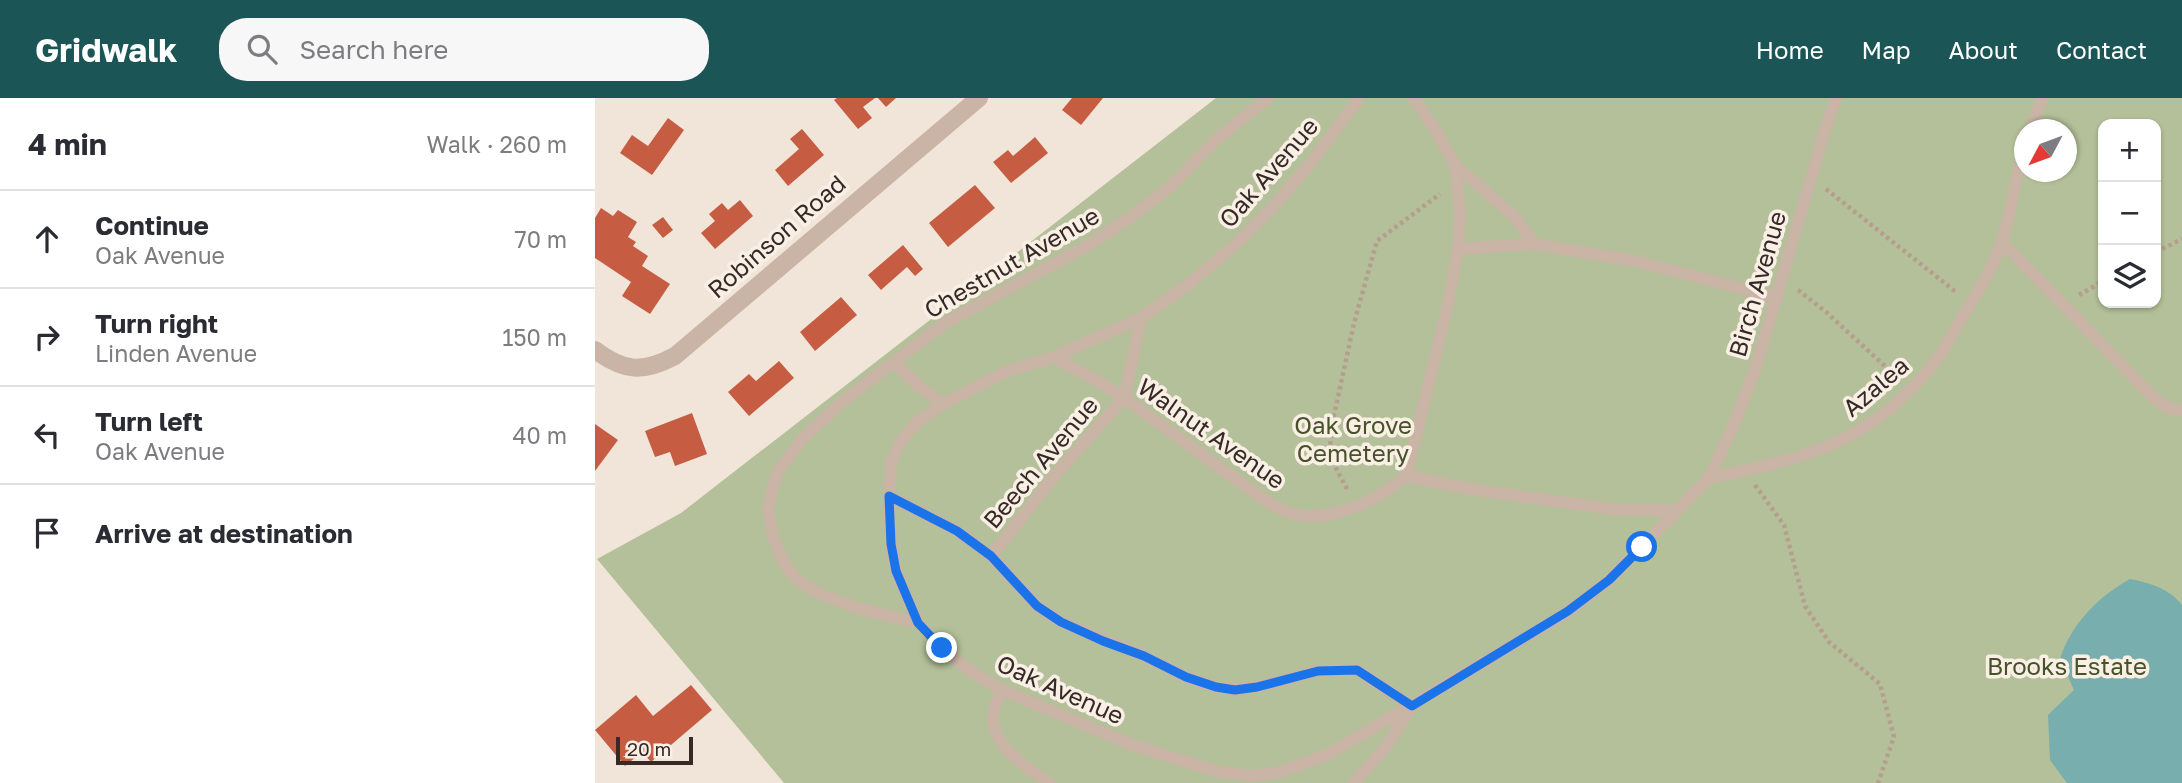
<!DOCTYPE html>
<html lang="en">
<head>
<meta charset="utf-8">
<style>
  :root { --surface:#fff; --page:#f7f7f7; --text:#2b2b33; --muted:#7c7c81; --line:#e1e1e2; --accent:#1c5556 }
  body { margin:0; font-family:"Golos Text",sans-serif; background:var(--page); color:var(--text) }
  .controls { position:absolute; right:21px; top:21px; display:grid; overflow:hidden; border-radius:14px; box-shadow:0 2px 5px #0004 }
  .controls button { width:63px; height:63px; display:grid; place-items:center; padding:0; border:0; border-bottom:2px solid var(--line); background:var(--surface); color:var(--text); font:35px sans-serif }
  .compass { position:absolute; left:1419px; top:21px; width:63px; height:63px; border-radius:50%; background:var(--surface); box-shadow:0 2px 5px #0004; rotate:229deg }
  .scale { position:absolute; left:21px; bottom:18px; width:77px; box-sizing:border-box; padding-left:7px; border:4px solid #352a26; border-top:0; font-size:19px; line-height:24px; white-space:nowrap; color:#352a26; -webkit-text-stroke:5px #f9efe5; paint-order:stroke }
  .stop { position:absolute; width:21px; height:21px; margin:-16px; border:5px solid #1a73e8; border-radius:50%; background:#fff }
  .stop.end { background:#1a73e8; border-color:#fff; box-shadow:0 2px 7px #0008 }
  .list { margin:0; padding:0; list-style:none }
  h2 { display:flex; justify-content:space-between; align-items:center; height:91px; margin:0; padding:0 28px; font-size:30px }
  h2 small { font-size:23px; font-weight:400; color:var(--muted) }
  .list li { display:grid; grid-template-columns:46px 1fr auto; gap:21px; align-items:center; box-sizing:border-box; height:98px; padding:0 28px; border-top:2px solid var(--line) }
  .list b { display:block; font-size:26px; white-space:nowrap }
  .list p { margin:0; font-size:23px; white-space:nowrap; color:var(--muted) }
  .list em { font-size:23px; font-style:normal; color:var(--muted) }
  .icon { flex:none; width:38px; height:38px; fill:none; stroke:currentColor; stroke-width:2; stroke-linecap:round; stroke-linejoin:round }
  .map { position:relative; flex:none; width:1587px; height:685px; overflow:hidden }
  header { display:flex; align-items:center; gap:42px; box-sizing:border-box; height:98px; padding:0 35px; background:var(--accent); color:#fff }
  header strong { font-size:33px }
  nav { display:flex; gap:38px; margin-inline-start:auto; font-size:24px }
  .search { width:490px; height:63px; background:var(--page); display:flex; align-items:center; gap:18px; box-sizing:border-box; padding:0 24px; border-radius:28px; color:var(--muted); font-size:26px }
  main { display:flex }
  aside { flex:1; background:var(--surface) }
  .map>svg:first-child { display:block }
</style>
</head>
<body>
<header>
<strong>Gridwalk</strong>
<div class="search"><svg class="icon" aria-label="search" viewBox="0 0 24 24"><circle cx="10" cy="10" r="6"/><path d="M15 15l6 6"/></svg>Search here</div>
<nav><a>Home</a><a>Map</a><a>About</a><a>Contact</a></nav>
</header>
<main>
<aside>
<h2>4 min<small>Walk · 260 m</small></h2>
<ul class="list">
<li><svg class="icon" aria-label="ahead" viewBox="0 0 24 24"><path d="M12 20V5M6 11l6-6 6 6"/></svg><div><b>Continue</b><p>Oak Avenue</p></div><em>70 m</em></li>
<li><svg class="icon" aria-label="right" viewBox="0 0 24 24"><path d="M7 20v-9h11M14 6l5 5-5 5"/></svg><div><b>Turn right</b><p>Linden Avenue</p></div><em>150 m</em></li>
<li><svg class="icon" aria-label="left" viewBox="0 0 24 24"><path d="M17 20v-9H6M10 6l-5 5 5 5"/></svg><div><b>Turn left</b><p>Oak Avenue</p></div><em>40 m</em></li>
<li><svg class="icon" aria-label="arrive" viewBox="0 0 24 24"><path d="M6 21V4h12l-3 4 3 4H6"/></svg><div><b>Arrive at destination</b></div></li>
</ul>
</aside>
<div class="map">
<svg width="1587" height="685" viewBox="0 0 1587 685">
  <rect width="100%" height="100%" fill="#f1e5d9"/>
  <path fill="#b4c099" fill-rule="evenodd" d="M 621,0 L 1587,0 L 1587,685 L 189,685 L 2,461 L 86,415 ZM 1508,26 L 1561,26 L 1561,205 L 1508,205 ZM 1430,32 L 1472,32 L 1472,74 L 1430,74 Z"/>
  <path fill="#78aeae" d="M 1535,481 C 1555,485 1575,491 1587,507 L 1587,685 L 1472,685 L 1455,662 L 1453,617 L 1479,592 L 1465,561 C 1476,526 1504,498 1535,481 Z"/>
  <g fill="#c65d42">
    <polygon points="242,0 280,0 268,9 277,20 263,31 239,2"/>
    <polygon points="283,0 301,0 291,9"/>
    <polygon points="477,0 508,0 486,27 467,12"/>
    <polygon points="73,20 89,32 57,77 25,55 37,37 53,48"/>
    <polygon points="207,31 229,57 193,88 180,72 204,51 195,41"/>
    <polygon points="440,39 453,55 416,85 398,64 413,52 418,58"/>
    <polygon points="380,87 400,110 353,149 334,125"/>
    <polygon points="145,102 158,118 120,151 106,135 120,123 114,116 127,105 133,112"/>
    <polygon points="6,110 18,118 23,112 42,124 33,139 41,144 38,148 53,158 47,168 75,186 55,216 27,198 36,184 0,160 0,120"/>
    <polygon points="68,119 78,132 68,140 57,127"/>
    <polygon points="308,147 328,171 320,178 312,169 286,192 273,177"/>
    <polygon points="246,199 262,217 220,253 205,234"/>
    <polygon points="184,263 199,280 154,318 133,294 154,276 161,283"/>
    <polygon points="97,315 112,356 80,368 75,354 60,359 50,333"/>
    <polygon points="0,326 23,342 0,373"/>
    <polygon points="96,587 117,612 56,664 47,654 30,668 0,632 41,597 58,618"/>
  </g>
  <g fill="none" stroke-linecap="round" stroke-linejoin="round">
    <g stroke="#b59e8f" stroke-width="4.5" stroke-dasharray="3.5 3.5" stroke-linecap="butt">
      <polyline points="1231,91 1361,194"/>
      <polyline points="1561,154 1587,141"/>
      <polyline points="1203,192 1231,214 1304,281"/>
      <polyline points="1484,197 1508,183"/>
      <polyline points="1160,387 1189,427 1210,508 1234,544 1285,586 1299,639 1283,685"/>
      <polyline points="752,391 734,357 738,322 759,225 782,143 845,96"/>
    </g>
    <g stroke="#c9b4a5" stroke-width="12">
      <polyline points="764,0 715,66 679,108 643,144 594,186 546,220 459,259 410,274 348,306 322,324 305,344 296,365 294,398 296,446 301,473 323,525 347,550 374,572 407,592 537,647 624,674 658,678 685,674 734,656 973,514 1014,482 1114,380 1139,326 1161,269 1230,32 1241,0"/>
      <polyline points="819,0 841,33 860,67 921,120 939,146"/>
      <polyline points="1436,32 1447,0"/>
      <polyline points="1407,144 1559,300 1575,311 1587,312"/>
      <polyline points="863,151 939,146 1041,163 1182,200"/>
      <path d="M 459,259 C 483,273 510,286 532,302 C 571,330 609,359 649,387 C 664,397 681,412 699,416 C 736,425 784,402 811,378 L 881,392 L 1017,411 L 1082,413"/>
      <polyline points="299,265 325,289 348,306"/>
      <polyline points="529,300 546,220"/>
      <polyline points="811,378 851,216 863,151 865,114 860,67"/>
      <path d="M 1114,380 C 1210,360 1272,347 1337,268 C 1348,255 1356,238 1365,223 C 1379,199 1399,169 1407,143 C 1417,113 1419,80 1430,50"/>
      <polyline points="294,398 362,433 396,458 442,508 466,524 549,558 591,579 621,589 640,591 662,589 723,573 762,572 817,608"/>
      <polyline points="396,458 462,375 529,300"/>
      <polyline points="323,525 262,510 225,496 201,481 188,463 178,439 173,409 182,375 207,341 248,303 350,225 494,147 544,113 577,87 621,42 673,0"/>
      <path d="M 407,592 C 404,599 401,606 399,613 C 392,646 432,669 454,685"/>
      <polyline points="759,685 790,650 815,611"/>
    </g>
    <path stroke="#c9b4a5" stroke-width="18" d="M 0,252 C 29,274 48,275 80,258 L 384,0"/>
  </g>
  <g fill="none" stroke-linecap="round" stroke-linejoin="round">
    <polyline stroke="#1a73e8" stroke-width="9" points="347,550 323,525 301,473 296,446 294,398 362,433 396,458 442,508 466,524 508,543 549,558 591,579 621,589 640,592 662,589 723,573 762,572 817,608 973,513 1014,482 1047,449"/>
  </g>
  <g text-anchor="middle" stroke-width="7" stroke-linejoin="round" paint-order="stroke">
    <g font-size="24" fill="#352a26" stroke="#f9efe5">
      <text transform="translate(674 75) rotate(-49)" y="8">Oak Avenue</text>
      <text transform="translate(182 139) rotate(-41)" y="8">Robinson Road</text>
      <text transform="translate(417 165) rotate(-30)" y="8">Chestnut Avenue</text>
      <text transform="translate(1163 186) rotate(-74)" y="8">Birch Avenue</text>
      <text transform="translate(1281 289) rotate(-40)" y="8">Azalea</text>
      <text transform="translate(616 336) rotate(35)" y="8">Walnut Avenue</text>
      <text transform="translate(446 365) rotate(-50)" y="8">Beech Avenue</text>
      <text transform="translate(465 592) rotate(24)" y="8">Oak Avenue</text>
    </g>
    <g font-size="24" fill="#46532a" stroke="#f9efe5">
      <text x="758" y="336">Oak Grove<tspan x="758" dy="28">Cemetery</tspan></text>
      <text x="1472" y="577">Brooks Estate</text>
    </g>
  </g>
</svg>
<div class="controls">
<button>+</button>
<button>−</button>
<button><svg class="icon" aria-label="layers" viewBox="0 0 24 24"><path d="M12 4l9 5-9 5-9-5zM3 14l9 5 9-5"/></svg></button>
</div>
<svg class="compass" viewBox="-18 -18 36 36"><path d="M0-13l5 13h-10z" fill="#e53935"/><path d="M0 13l5-13h-10z" fill="#7c7c81"/></svg>
<div class="scale">20 m</div>
<div class="stop" style="left:1047px;top:449px"></div>
<div class="stop end" style="left:347px;top:550px"></div>
</div>
</main>
</body>
</html>
